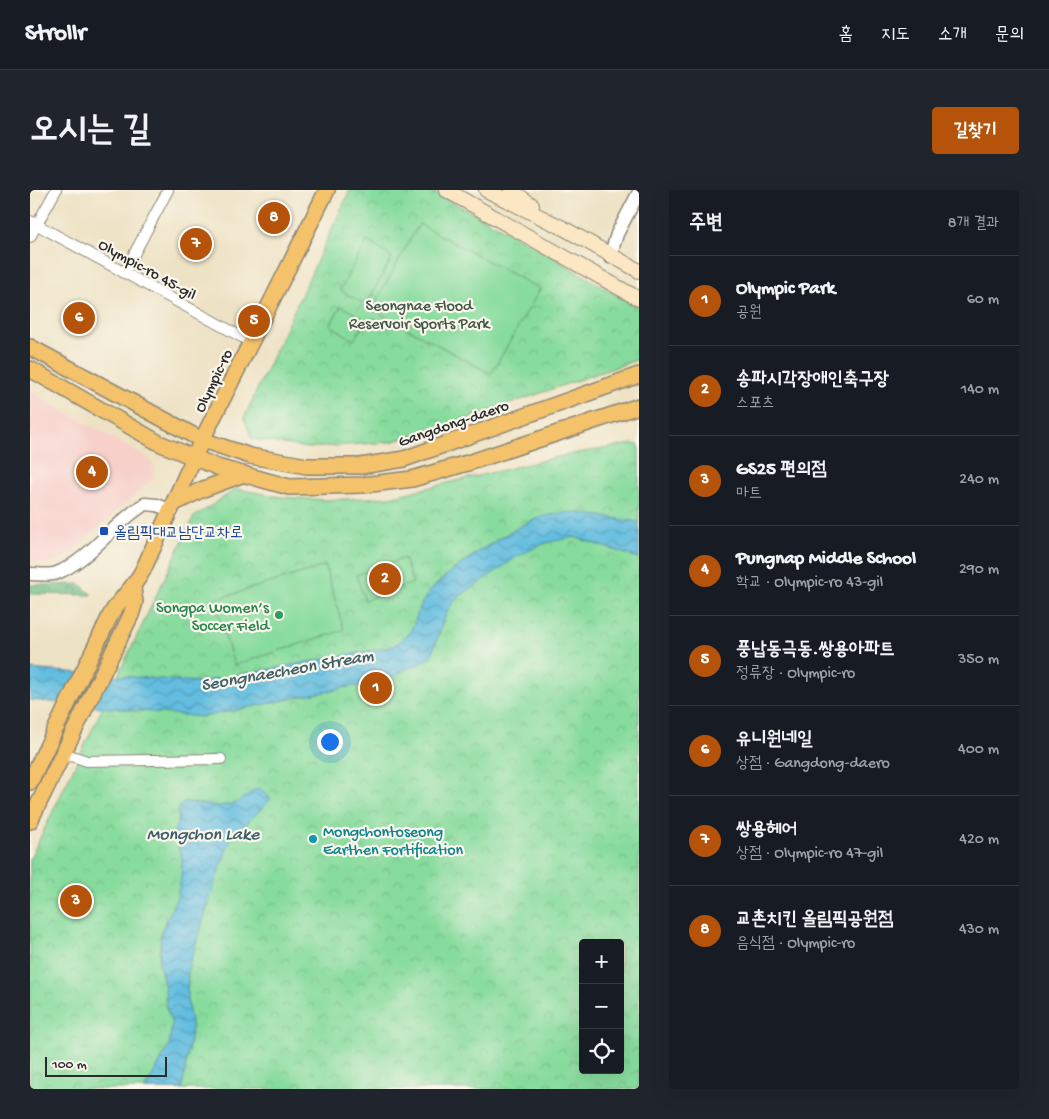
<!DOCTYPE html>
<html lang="ko">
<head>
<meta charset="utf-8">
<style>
  :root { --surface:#171b24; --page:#20242c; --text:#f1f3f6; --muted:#9ea1a6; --line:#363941; --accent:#b45309 }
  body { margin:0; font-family:"Gochi Hand","Poor Story",sans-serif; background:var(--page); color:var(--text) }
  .controls { position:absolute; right:15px; bottom:15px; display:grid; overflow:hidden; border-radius:5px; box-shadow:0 5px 20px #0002 }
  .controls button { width:45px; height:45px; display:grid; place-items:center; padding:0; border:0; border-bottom:1px solid var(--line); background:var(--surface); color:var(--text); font:25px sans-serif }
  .scale { position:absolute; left:15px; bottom:12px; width:122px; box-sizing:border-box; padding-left:5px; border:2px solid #2b2b2b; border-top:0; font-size:14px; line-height:18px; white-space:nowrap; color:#2b2b2b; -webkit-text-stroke:4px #fbf7ec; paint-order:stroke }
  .you { position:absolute; left:299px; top:551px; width:18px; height:18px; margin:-12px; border:4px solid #fff; border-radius:50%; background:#1a73e8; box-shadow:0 0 0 8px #1a73e833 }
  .badge { display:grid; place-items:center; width:32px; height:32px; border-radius:50%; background:var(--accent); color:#fff; font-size:16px; font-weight:700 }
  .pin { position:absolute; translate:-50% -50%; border:2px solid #fff; box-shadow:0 1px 5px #0006 }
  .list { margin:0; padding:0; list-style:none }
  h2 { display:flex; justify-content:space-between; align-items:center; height:65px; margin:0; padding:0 20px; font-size:21px }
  h2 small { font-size:16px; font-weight:400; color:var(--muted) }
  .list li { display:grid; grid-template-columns:32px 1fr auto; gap:15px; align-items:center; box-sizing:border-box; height:90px; padding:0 20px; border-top:1px solid var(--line) }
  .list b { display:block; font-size:19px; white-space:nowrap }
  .list p { margin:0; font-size:16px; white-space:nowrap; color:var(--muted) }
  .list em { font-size:16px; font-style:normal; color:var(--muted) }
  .icon { flex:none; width:28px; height:28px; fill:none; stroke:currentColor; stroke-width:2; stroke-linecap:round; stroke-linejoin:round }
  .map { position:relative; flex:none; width:609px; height:899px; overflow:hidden; border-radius:5px }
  header { display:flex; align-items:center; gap:30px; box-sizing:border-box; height:70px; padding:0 25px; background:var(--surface); border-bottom:1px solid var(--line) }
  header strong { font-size:24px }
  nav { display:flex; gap:28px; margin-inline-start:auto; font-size:18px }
  .intro { display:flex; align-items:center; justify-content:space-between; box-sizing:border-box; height:120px; padding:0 30px }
  h1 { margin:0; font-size:35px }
  .button { padding:12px 22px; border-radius:5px; background:var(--accent); color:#fff; font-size:18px; font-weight:700 }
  main { display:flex; gap:30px; padding:0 30px }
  aside { flex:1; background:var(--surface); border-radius:5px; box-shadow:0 5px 20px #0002 }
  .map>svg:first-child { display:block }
</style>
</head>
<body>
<header>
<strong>Strollr</strong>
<nav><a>홈</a><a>지도</a><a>소개</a><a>문의</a></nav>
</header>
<div class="intro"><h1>오시는 길</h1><a class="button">길찾기</a></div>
<main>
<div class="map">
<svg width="609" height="899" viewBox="0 0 609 899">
  <defs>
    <pattern id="forest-crowns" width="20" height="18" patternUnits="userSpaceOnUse" patternTransform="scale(1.25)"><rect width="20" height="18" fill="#6dbb84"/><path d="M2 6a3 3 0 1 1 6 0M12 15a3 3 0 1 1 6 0" fill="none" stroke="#5a986c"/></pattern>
    <pattern id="park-crowns" width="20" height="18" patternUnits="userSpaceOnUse" patternTransform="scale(1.25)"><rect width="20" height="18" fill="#87db9d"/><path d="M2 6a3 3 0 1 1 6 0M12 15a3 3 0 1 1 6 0" fill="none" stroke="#75bc87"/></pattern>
    <pattern id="water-waves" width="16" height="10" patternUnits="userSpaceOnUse" patternTransform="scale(1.25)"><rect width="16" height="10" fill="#62bde0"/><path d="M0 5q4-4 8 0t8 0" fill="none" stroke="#519ab6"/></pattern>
  </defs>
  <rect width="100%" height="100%" fill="#fbf7ec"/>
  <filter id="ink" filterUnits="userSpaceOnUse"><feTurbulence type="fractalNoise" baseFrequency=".02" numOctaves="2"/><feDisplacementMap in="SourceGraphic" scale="10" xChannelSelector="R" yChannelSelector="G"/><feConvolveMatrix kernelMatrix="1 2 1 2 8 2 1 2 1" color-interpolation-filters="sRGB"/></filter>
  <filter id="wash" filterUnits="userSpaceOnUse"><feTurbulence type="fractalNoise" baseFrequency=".0096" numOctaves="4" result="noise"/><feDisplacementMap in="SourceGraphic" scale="20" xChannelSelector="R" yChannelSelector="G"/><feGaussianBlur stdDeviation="1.12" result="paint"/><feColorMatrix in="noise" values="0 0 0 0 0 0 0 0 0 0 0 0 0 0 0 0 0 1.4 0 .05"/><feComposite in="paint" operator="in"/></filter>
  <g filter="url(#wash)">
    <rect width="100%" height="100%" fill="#eee2c4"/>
    <polygon fill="#f7d0ca" points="0,202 120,269 123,276 124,288 33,369 17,373 0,372"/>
    <polygon fill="url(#forest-crowns)" stroke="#4c7358" points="50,394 62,405 0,404 0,395"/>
    <g fill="url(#park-crowns)" stroke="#598364" fill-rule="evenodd">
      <polygon points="320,0 399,0 488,47 609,118 609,169 401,241 360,252 277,258 222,249 214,228"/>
      <path d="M 602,254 L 609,255 L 609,899 L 0,899 L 0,669 L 164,327 L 206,299 L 251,307 L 295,310 L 359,307 L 536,265 ZM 553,753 L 590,753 L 590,880 L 553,880 Z"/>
    </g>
    <g fill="#87db9d" stroke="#598364">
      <polygon points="389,34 510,99 461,184 342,119"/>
      <polygon points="337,51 362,67 336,115 310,100"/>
      <polygon points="311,116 336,130 324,150 300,135"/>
      <polygon points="374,368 383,393 335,410 326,385"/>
      <polygon points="295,376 314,440 204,475 184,410"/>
    </g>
    <g fill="url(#water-waves)" stroke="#467486">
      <path d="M 543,322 L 609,332 L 609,368 L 544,347 L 515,353 L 488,366 L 426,409 L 417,421 L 401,466 L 389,475 L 377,478 L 346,498 L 324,496 L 172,527 L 0,510 L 0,479 L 169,492 L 361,457 C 390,441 381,428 397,405 C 414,382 478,340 506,329 C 517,324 531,324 543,322 Z"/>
      <polygon points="228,598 241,609 201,649 188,683 158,779 157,810 162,837 152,899 115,899 139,856 142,833 136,818 135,798 129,772 131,742 147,707 151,689 152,670 144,641 149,629 148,619 154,612 188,616 204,614"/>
    </g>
  </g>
  <g filter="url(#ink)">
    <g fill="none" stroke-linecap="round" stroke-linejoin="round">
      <g stroke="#8c8678" stroke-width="12">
        <g id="minor">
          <polyline points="0,31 221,152"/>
          <polyline points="0,47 26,0"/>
          <polyline points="94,83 138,0"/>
          <polyline points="32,567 42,566 57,571 191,569"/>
        </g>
      </g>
      <g stroke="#8c8678" stroke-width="15">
        <g id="tertiary">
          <polyline points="580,67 587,44 609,2"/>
          <path d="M 0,384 C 8,384 20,386 27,383 C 61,369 83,333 115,314 L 127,315 L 142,321"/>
        </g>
      </g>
      <g stroke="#8c8678" stroke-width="16">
        <g id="secondary">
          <polyline points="416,0 609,109"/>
          <polyline points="456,0 535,39 609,81"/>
          <polyline points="481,0 502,15"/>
        </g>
      </g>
      <g stroke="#8c8678" stroke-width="18">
        <g id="primary">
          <polyline points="0,157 172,250 220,266 277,276 331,276 374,269 609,185"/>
          <polyline points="0,179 129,253 187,277 259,297 333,295 382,289 441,272 609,216"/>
          <polyline points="145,313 171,300 214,284"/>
          <path d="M 0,592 L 81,424 C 91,407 104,398 113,380 L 172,250 L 297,0"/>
          <polyline points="0,631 101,425 105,412 103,398"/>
        </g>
      </g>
      <use href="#minor" stroke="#fff" stroke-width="10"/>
      <use href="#tertiary" stroke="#fff" stroke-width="12"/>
      <use href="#secondary" stroke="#fbe7c3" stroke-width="14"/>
      <use href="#primary" stroke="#f4c26a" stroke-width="15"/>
    </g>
  </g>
  <rect fill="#1a4fb4" stroke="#fbf7ec" stroke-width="2" x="69" y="336" width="10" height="10" rx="2.5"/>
  <circle fill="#2e9e5b" stroke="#fbf7ec" stroke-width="2" cx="249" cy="425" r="5"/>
  <circle fill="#0f9aa8" stroke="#fbf7ec" stroke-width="2" cx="283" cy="649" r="5"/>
  <g text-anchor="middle" stroke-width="4.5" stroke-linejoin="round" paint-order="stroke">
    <g font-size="16" fill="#2b2b2b" stroke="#fbf7ec">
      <text transform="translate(118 78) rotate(29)" y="6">Olympic-ro 45-gil</text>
      <text transform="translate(182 190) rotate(-64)" y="6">Olympic-ro</text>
      <text transform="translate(423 232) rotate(-19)" y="6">Gangdong-daero</text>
    </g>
    <g font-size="16" fill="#425748" stroke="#fbf7ec">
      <text x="389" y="120">Seongnae Flood<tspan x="389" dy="18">Reservoir Sports Park</tspan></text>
    </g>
    <g font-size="16" fill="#164399" stroke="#fbf7ec" text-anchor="start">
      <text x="84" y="347">올림픽대교남단교차로</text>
    </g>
    <g font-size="16" fill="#27864d" stroke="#fbf7ec" text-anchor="end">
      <text x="239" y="422">Songpa Women’s<tspan x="239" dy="18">Soccer Field</tspan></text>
    </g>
    <g font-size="16" fill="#0d838f" stroke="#fbf7ec" text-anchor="start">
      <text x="293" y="646">Mongchontoseong<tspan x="293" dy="18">Earthen Fortification</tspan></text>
    </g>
    <g font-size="18" font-style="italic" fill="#3e5e6a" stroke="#fbf7ec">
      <text transform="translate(257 479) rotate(-10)" y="6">Seongnaecheon Stream</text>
      <text x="173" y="649">Mongchon Lake</text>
    </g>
  </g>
</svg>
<div class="controls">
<button>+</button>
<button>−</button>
<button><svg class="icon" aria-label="locate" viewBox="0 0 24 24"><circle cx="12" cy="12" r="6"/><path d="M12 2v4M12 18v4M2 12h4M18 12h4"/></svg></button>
</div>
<div class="scale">100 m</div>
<div class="you"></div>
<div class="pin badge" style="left:346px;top:498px">1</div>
<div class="pin badge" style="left:355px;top:389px">2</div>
<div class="pin badge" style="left:46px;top:711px">3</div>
<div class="pin badge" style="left:62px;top:282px">4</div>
<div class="pin badge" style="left:224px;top:131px">5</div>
<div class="pin badge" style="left:49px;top:128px">6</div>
<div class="pin badge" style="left:166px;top:54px">7</div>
<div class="pin badge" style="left:244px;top:28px">8</div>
</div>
<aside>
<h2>주변<small>8개 결과</small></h2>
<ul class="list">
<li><span class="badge">1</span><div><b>Olympic Park</b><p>공원</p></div><em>60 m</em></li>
<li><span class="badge">2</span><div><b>송파시각장애인축구장</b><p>스포츠</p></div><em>140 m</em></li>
<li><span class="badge">3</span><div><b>GS25 편의점</b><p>마트</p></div><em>240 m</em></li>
<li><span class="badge">4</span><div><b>Pungnap Middle School</b><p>학교 · Olympic-ro 43-gil</p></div><em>290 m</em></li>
<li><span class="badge">5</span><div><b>풍납동극동.쌍용아파트</b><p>정류장 · Olympic-ro</p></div><em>350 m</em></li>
<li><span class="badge">6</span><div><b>유니원네일</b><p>상점 · Gangdong-daero</p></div><em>400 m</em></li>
<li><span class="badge">7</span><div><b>쌍용헤어</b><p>상점 · Olympic-ro 47-gil</p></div><em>420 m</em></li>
<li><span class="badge">8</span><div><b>교촌치킨 올림픽공원점</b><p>음식점 · Olympic-ro</p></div><em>430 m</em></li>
</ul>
</aside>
</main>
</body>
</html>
